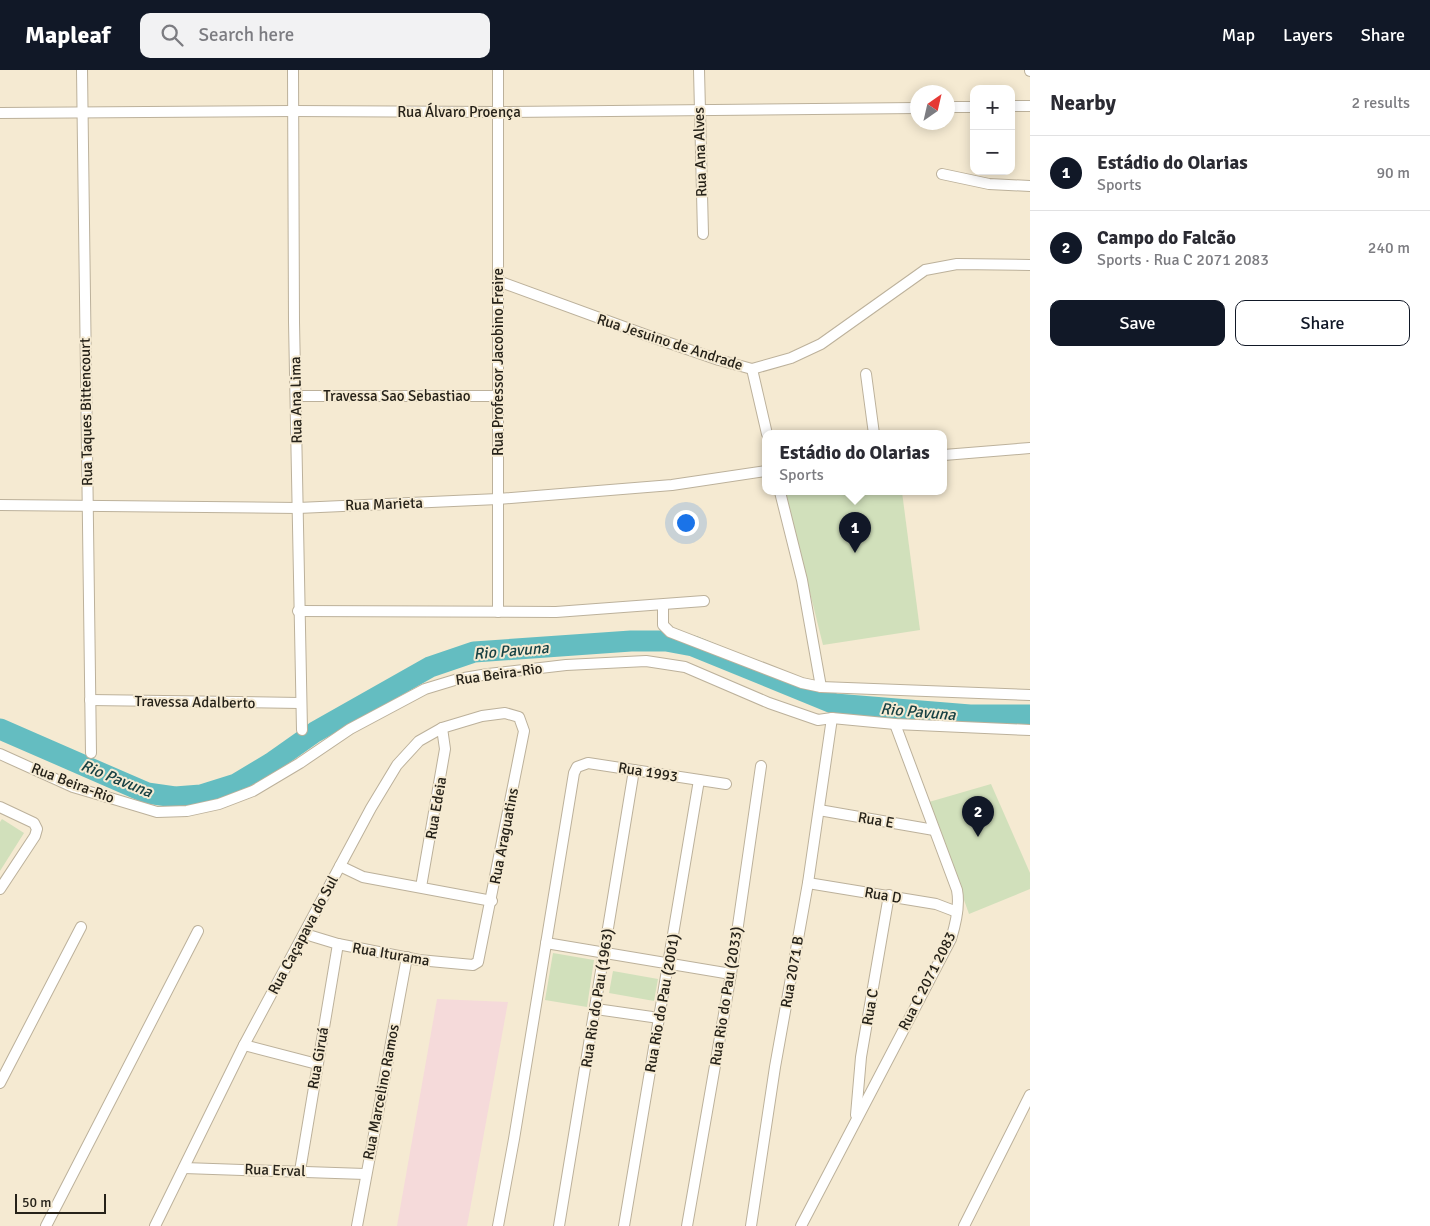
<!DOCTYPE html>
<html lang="en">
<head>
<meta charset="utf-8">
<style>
  :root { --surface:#fff; --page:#f2f2f3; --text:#2b2b33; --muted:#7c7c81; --line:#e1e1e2; --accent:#111827 }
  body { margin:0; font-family:Signika,sans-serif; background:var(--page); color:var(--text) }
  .controls { position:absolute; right:15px; top:15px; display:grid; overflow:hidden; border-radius:10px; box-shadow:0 2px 12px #0003 }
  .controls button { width:45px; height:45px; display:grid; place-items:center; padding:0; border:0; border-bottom:1px solid var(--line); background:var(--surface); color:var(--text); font:25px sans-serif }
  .compass { position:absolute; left:910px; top:15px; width:45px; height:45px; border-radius:50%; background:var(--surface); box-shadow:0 2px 12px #0003; rotate:34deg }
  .scale { position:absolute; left:15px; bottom:12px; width:91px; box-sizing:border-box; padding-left:5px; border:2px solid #262219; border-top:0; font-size:14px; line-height:18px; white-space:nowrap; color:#262219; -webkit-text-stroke:4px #f5ead2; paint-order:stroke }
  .you { position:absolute; left:685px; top:452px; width:18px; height:18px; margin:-12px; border:4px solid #fff; border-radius:50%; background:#1a73e8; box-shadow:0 0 0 8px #1a73e833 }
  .badge { display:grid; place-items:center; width:32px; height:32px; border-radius:50%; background:var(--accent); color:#fff; font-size:16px; font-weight:700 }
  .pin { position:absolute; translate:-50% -41px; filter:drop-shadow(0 1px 2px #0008) }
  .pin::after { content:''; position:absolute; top:26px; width:18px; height:15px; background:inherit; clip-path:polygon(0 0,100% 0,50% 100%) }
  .popup { position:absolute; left:762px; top:360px; width:185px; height:65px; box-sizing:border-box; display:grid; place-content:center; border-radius:10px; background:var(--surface); filter:drop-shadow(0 1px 4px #0005); font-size:16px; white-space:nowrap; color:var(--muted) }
  .popup b { font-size:19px; color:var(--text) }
  .popup::after { content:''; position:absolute; left:50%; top:100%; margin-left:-10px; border:10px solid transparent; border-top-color:var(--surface) }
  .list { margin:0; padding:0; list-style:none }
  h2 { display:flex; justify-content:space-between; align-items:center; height:65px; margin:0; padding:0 20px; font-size:21px }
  h2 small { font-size:16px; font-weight:400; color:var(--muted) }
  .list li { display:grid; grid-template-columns:32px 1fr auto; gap:15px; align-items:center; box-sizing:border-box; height:75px; padding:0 20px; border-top:1px solid var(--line) }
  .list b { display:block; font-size:19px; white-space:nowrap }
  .list p { margin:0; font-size:16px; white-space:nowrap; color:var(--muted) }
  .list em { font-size:16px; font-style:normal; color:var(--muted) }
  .actions { display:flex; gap:10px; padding:15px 20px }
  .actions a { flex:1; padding:11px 0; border:1px solid var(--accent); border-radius:10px; text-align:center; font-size:18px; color:var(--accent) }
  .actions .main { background:var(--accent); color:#fff }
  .icon { flex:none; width:28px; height:28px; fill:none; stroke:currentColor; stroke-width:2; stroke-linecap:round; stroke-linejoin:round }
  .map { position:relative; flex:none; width:1030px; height:1156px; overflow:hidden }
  header { display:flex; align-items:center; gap:30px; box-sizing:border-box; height:70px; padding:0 25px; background:var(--accent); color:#fff }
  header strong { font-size:24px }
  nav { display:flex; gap:28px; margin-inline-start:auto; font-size:18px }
  .search { width:350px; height:45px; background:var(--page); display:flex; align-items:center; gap:12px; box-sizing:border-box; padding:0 18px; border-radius:10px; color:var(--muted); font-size:19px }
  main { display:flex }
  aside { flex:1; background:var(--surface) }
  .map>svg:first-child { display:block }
</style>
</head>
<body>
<header>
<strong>Mapleaf</strong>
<div class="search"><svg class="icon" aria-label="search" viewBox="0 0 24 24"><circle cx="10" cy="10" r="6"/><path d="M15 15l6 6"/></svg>Search here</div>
<nav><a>Map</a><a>Layers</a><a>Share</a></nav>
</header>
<main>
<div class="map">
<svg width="1030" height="1156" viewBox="0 0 1030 1156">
  <rect width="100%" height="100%" fill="#f5ead2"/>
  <polygon fill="#f5dada" points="437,929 508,932 467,1156 397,1156"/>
  <g fill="#d1e0bb">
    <polygon points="785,422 902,422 920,560 823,575"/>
    <polygon points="991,714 1030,803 1030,819 969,844 929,732"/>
    <polygon points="2,749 24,763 0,801 0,752"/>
    <polygon points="553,883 594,890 587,937 545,930"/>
    <polygon points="613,901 658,909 654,931 609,923"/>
  </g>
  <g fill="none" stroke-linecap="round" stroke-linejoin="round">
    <polyline stroke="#64bdc1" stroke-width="21" points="0,659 147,723 175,727 201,725 236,714 271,693 315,662 430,597 474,582 631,571 666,571 693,576 835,634 970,645 1030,645"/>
    <g stroke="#bcb19b" stroke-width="12">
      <g id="street">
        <polyline points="82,0 91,683"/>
        <polyline points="293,0 294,252 302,660"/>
        <polyline points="699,0 703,164"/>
        <polyline points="1030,0 1030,1"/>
        <polyline points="1011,36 1030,36"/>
        <polyline points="948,37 974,37"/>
        <polyline points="0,43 293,41 497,42 918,38"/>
        <polyline points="942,104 989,114 1030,116"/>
        <polyline points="498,211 646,265 719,290 752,299 791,288 821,274 925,200 957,194 1030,195"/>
        <polyline points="752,299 767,364"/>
        <polyline points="866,304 874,364"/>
        <polyline points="296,326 498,326"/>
        <polyline points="944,385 1030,378"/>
        <polyline points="780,422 802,510 821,617"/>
        <polyline points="0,435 298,438 498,429 672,415 766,401"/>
        <polyline points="663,535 663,555 670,562 802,613 821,617 1030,625"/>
        <polyline points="298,541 556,542 704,531"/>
        <polyline points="498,542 498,0"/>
        <polyline points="90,630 300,633"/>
        <polyline points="0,684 73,717 107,727 157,742 187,741 219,734 253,721 300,693 350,659 425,619 458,609 488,604 566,595 646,591 685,597 769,633 818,650 832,648 895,654 1030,660"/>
        <polyline points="0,737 34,753 37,759 35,766 0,819"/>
        <polyline points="819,740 934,760"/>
        <polyline points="340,796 363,807 492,831"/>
        <polyline points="808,813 936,834 957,842"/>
        <polyline points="421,817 445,679 442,658"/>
        <polyline points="546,873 731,904"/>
        <polyline points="596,939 659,948"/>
        <polyline points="244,975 317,994"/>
        <polyline points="0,1013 81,857"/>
        <polyline points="856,1045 861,987 889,825"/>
        <polyline points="184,1098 365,1104"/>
        <polyline points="300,1101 338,874"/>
        <polyline points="46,1156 198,861"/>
        <polyline points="155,1156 244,975 371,738 397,695 419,671 442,658 482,646 505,643 519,647 524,661 478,892 473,895 419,890 338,874 305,864"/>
        <polyline points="357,1156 407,887"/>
        <polyline points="498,1156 514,1069 574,703 577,697 588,693 726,714"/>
        <polyline points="559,1156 634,700"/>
        <polyline points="624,1156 699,710"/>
        <polyline points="687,1156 731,904 761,696"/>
        <polyline points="751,1156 775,997 808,813 832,648"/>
        <path d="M 801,1156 L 951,869 C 956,853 960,836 957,820 L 895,654"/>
        <polyline points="964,1156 1030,1025"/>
      </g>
    </g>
    <use href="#street" stroke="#fff" stroke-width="10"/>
  </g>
  <g text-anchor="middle" stroke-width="4" stroke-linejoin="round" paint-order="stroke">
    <g font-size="15" fill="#262219" stroke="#f5ead2">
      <text x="459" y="47">Rua Álvaro Proença</text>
      <text transform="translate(700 82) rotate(-92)" y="5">Rua Ana Alves</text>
      <text transform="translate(670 272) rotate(18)" y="5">Rua Jesuino de Andrade</text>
      <text transform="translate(498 292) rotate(-90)" y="5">Rua Professor Jacobino Freire</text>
      <text x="397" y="331">Travessa Sao Sebastiao</text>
      <text transform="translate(296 330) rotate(-91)" y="5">Rua Ana Lima</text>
      <text transform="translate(86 342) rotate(-91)" y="5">Rua Taques Bittencourt</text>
      <text transform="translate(384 434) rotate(-2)" y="5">Rua Marieta</text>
      <text transform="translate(499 604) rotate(-8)" y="5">Rua Beira-Rio</text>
      <text transform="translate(195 632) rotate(1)" y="5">Travessa Adalberto</text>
      <text transform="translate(648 702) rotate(9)" y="5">Rua 1993</text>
      <text transform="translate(73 713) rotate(21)" y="5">Rua Beira-Rio</text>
      <text transform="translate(436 738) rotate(-80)" y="5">Rua Edeia</text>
      <text transform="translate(876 750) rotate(10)" y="5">Rua E</text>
      <text transform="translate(504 766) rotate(-79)" y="5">Rua Araguatins</text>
      <text transform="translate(883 825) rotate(10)" y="5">Rua D</text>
      <text transform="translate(303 865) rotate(-62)" y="5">Rua Caçapava do Sul</text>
      <text transform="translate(391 884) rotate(10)" y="5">Rua Iturama</text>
      <text transform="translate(792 902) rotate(-80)" y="5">Rua 2071 B</text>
      <text transform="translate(927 911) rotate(-63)" y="5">Rua C 2071 2083</text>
      <text transform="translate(726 926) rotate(-81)" y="5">Rua Rio do Pau (2033)</text>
      <text transform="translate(597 928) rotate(-81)" y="5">Rua Rio do Pau (1963)</text>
      <text transform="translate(662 933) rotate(-80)" y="5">Rua Rio do Pau (2001)</text>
      <text transform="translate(870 937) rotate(-80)" y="5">Rua C</text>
      <text transform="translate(318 988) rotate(-80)" y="5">Rua Giruá</text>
      <text transform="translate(381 1022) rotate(-79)" y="5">Rua Marcelino Ramos</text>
      <text transform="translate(275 1100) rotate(2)" y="5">Rua Erval</text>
    </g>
    <g font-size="16" font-style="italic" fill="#174143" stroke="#f5ead2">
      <text transform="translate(511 580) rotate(-5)" y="6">Rio Pavuna</text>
      <text transform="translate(918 641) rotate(5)" y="6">Rio Pavuna</text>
      <text transform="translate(117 708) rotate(22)" y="6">Rio Pavuna</text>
    </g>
  </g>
</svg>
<div class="controls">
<button>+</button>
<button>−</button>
</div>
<svg class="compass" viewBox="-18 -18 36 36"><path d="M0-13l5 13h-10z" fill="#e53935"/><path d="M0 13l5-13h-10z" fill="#7c7c81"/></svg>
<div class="scale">50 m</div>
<div class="you"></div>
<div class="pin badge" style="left:855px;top:483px">1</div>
<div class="popup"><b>Estádio do Olarias</b>Sports</div>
<div class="pin badge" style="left:978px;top:767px">2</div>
</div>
<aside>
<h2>Nearby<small>2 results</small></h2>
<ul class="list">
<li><span class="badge">1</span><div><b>Estádio do Olarias</b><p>Sports</p></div><em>90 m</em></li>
<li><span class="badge">2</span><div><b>Campo do Falcão</b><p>Sports · Rua C 2071 2083</p></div><em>240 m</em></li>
</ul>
<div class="actions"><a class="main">Save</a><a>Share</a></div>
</aside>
</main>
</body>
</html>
